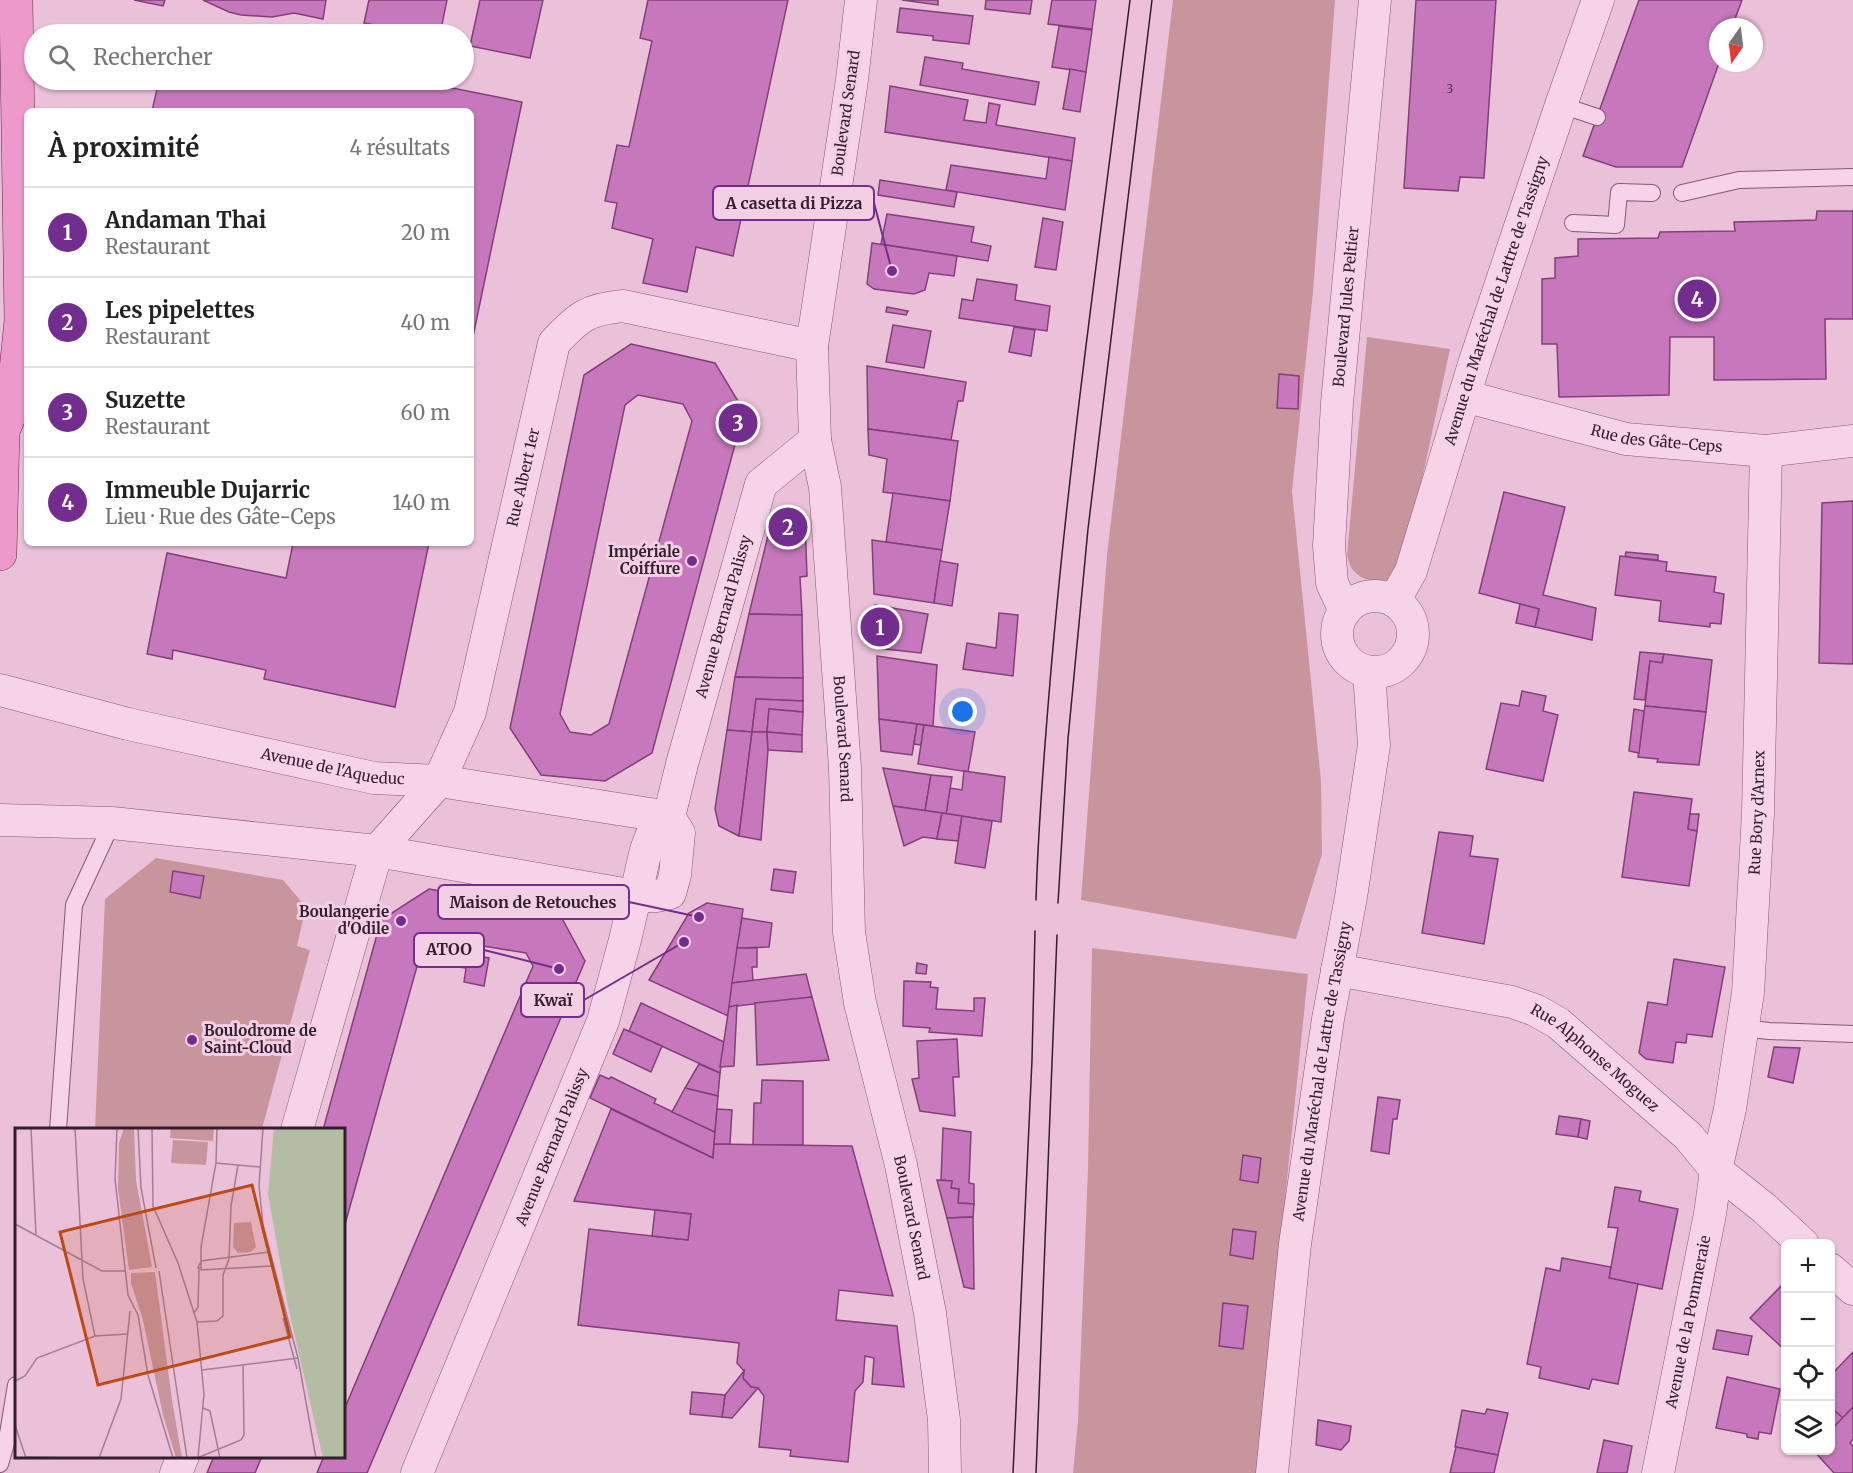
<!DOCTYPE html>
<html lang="fr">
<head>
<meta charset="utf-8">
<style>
  :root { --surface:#fff; --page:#f6f6f6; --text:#222; --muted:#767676; --line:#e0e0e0; --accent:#732d8f }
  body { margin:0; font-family:Merriweather,serif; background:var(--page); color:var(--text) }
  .controls { position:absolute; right:18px; bottom:18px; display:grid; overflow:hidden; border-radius:9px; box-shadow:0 2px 4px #0004 }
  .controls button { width:54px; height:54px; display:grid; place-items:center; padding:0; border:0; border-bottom:2px solid var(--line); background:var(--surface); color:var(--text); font:30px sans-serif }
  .compass { position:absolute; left:1709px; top:18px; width:54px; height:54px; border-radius:50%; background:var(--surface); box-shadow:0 2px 4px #0004; rotate:194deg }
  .you { position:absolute; left:963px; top:712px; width:21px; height:21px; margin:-15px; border:4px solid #fff; border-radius:50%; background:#1a73e8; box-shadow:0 0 0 9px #1a73e833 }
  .badge { display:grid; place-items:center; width:39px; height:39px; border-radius:50%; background:var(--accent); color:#fff; font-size:20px; font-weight:700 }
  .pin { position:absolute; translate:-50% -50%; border:3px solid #fff; box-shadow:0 2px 6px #0006 }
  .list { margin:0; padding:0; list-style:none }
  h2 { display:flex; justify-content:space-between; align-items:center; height:78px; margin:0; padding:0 24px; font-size:26px }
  h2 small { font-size:20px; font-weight:400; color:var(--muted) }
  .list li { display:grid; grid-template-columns:39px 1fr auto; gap:18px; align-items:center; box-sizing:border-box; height:90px; padding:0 24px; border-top:2px solid var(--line) }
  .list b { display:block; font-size:22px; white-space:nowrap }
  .list p { margin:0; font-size:20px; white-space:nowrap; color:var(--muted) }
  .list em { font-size:20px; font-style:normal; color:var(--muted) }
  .icon { flex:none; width:33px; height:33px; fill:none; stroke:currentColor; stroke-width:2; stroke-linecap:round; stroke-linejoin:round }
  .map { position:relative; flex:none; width:1853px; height:1473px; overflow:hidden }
  .search { position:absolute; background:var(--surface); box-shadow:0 2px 4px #0004; left:24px; top:24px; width:450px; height:66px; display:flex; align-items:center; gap:15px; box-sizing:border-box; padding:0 21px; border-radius:33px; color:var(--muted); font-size:22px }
  .panel { position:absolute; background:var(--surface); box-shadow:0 2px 4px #0004; left:24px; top:108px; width:450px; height:438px; border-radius:9px }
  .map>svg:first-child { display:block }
</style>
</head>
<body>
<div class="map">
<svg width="1853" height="1473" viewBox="0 0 1853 1473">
  <rect width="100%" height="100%" fill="#ebc0d9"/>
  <g fill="#c8959d">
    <polygon points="1173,0 1335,0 1313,292 1292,491 1321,781 1322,854 1296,939 1081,900 1107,555"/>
    <path d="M 1367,337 L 1450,349 L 1405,558 C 1402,563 1399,570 1395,575 C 1384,585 1364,582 1355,572 C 1350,568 1349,561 1347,555 Z"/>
    <polygon points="156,858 283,880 306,907 297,946 310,950 262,1129 95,1130 105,899"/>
    <polygon points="1092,948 1308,974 1257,1473 1073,1473 1078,1421 1088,1169"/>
  </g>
  <g fill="#c778bc" stroke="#814079" stroke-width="1.5" fill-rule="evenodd">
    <polygon points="134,0 165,0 163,6"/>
    <polygon points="203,0 326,0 323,19 294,13 272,17 241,15 229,12"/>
    <polygon points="369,0 447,0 440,34 422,34 364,23"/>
    <polygon points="480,0 543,0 530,58 470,46"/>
    <polygon points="648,0 788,0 733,256 696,247 687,292 643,283 653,239 612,228 617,203 605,201 617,145 629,147 652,41 640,38"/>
    <polygon points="902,0 938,0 938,5"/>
    <polygon points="986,0 1032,0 1030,14 985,9"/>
    <polygon points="1052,0 1096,0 1092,29 1048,24"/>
    <polygon points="1416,0 1496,0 1484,178 1460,177 1458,191 1404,188"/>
    <polygon points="1639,0 1742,0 1732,27 1718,27 1719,63 1682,167 1616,167 1583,156"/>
    <polygon points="900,8 973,16 969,44 933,40 933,36 897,32"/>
    <polygon points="1059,26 1092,30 1086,72 1052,67"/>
    <polygon points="170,29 197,34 169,34"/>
    <polygon points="925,57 963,63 962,69 1039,82 1035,105 920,85"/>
    <polygon points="1070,69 1086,72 1080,112 1063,109"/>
    <polygon points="159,80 412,80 522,102 471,346 471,111 152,111"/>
    <polygon points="890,86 968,100 964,120 986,123 989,103 1000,105 996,125 1075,138 1072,161 885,132"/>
    <polygon points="1049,157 1072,161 1065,210 946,190 951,165 1046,179"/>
    <polygon points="880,180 957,192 954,207 878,195"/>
    <polygon points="1817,211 1853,211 1853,319 1825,319 1826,379 1714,380 1714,337 1670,337 1669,395 1559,397 1557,344 1542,344 1542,279 1555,278 1555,258 1578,256 1578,239 1658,238 1660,232 1735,231 1734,222 1816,220"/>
    <polygon points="887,214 974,227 971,242 991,246 988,261 881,244"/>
    <polygon points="1043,218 1063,222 1056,270 1035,267"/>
    <polygon points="872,243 957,256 954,276 929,273 925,290 914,294 874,289 867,284"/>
    <polygon points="977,279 1017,285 1015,300 1050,306 1047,331 959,318 962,299 973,301"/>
    <polygon points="887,307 908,311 906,315 886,312"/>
    <polygon points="893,325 931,331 924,368 886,362"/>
    <polygon points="1014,327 1035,330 1031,356 1009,352"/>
    <path d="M 631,344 L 715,363 L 744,411 L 652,753 L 605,781 L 541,775 L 510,728 L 584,375 ZM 638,395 L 683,404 L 692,421 L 609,724 L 591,735 L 570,732 L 560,714 L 625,405 Z"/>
    <polygon points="867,366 966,382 963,401 958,401 951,440 868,429"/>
    <polygon points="1279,374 1299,376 1298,409 1277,408"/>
    <polygon points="868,429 958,441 950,501 883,492 887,459 869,455"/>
    <polygon points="1504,492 1565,507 1543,595 1596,608 1592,640 1535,627 1539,609 1479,593"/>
    <polygon points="893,493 950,501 942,550 886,542"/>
    <polygon points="1853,501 1853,664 1819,663 1822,503"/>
    <polygon points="776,517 805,519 807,576 800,577 802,615 749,614 770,527 774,525"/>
    <polygon points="872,540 942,550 934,603 874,594"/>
    <polygon points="293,543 429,543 395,707 264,679 266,670 173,650 172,659 147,654 167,553 286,578"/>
    <polygon points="1626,552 1658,555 1658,560 1625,557"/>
    <polygon points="1620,556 1667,562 1666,571 1716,577 1714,592 1724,594 1721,624 1710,623 1710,627 1659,621 1661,601 1615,595"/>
    <polygon points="940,561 958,564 952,606 934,603"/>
    <polygon points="1520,604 1539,609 1535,627 1516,623"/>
    <polygon points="875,605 928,614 921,653 876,648"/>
    <polygon points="999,613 1018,615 1013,676 963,669 967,643 996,648"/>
    <polygon points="749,614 802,615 803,678 735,677"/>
    <polygon points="1640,652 1664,654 1662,663 1650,661 1645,700 1634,699"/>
    <polygon points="1664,654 1712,660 1706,712 1645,706 1650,661 1662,663"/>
    <polygon points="877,656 937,665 933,726 879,719"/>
    <polygon points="735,677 803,678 803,701 756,699 752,732 727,730"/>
    <polygon points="1522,691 1546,696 1543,711 1558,715 1543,781 1486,769 1501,703 1519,706"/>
    <polygon points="756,699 803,701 803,712 769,709 767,732 752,732"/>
    <polygon points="1645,706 1706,712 1699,765 1657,762 1658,759 1638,757"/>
    <polygon points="769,709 803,712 802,735 767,732"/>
    <polygon points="1634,709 1644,711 1639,753 1629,751"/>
    <polygon points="879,719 917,724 912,755 881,751"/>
    <polygon points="917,724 924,725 921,745 914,744"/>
    <polygon points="924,725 975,732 968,772 918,764"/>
    <polygon points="727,730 752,732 739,836 719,826 715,809"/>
    <polygon points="752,732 767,732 768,750 761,840 739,836"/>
    <polygon points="767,732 802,735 802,752 768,750"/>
    <polygon points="883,768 931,775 925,811 893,806"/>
    <polygon points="964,771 1005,777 1001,822 946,814 950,788 962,790"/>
    <polygon points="931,775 952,777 946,814 925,811"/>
    <polygon points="1634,792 1692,799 1688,829 1697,831 1689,886 1622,877"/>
    <polygon points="893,806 942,813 937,839 923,837 904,846"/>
    <polygon points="942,813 962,816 958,841 937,839"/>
    <polygon points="1690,814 1699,814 1697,831 1688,829"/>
    <polygon points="962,816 992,821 985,868 955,863"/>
    <polygon points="1439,832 1473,836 1470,856 1498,859 1484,944 1422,933"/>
    <polygon points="774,869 796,872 793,893 771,890"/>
    <polygon points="173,871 204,876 200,898 170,892"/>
    <polygon points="429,889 558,911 585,961 367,1473 317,1473 324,1456 344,1456 344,1410 533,966 526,953 471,944 469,955 489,958 484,986 464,982 466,968 451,966 454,942 439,939 421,952 344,1228 344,1130 323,1130 381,920"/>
    <polygon points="707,903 743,909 728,1016 649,980 689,913"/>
    <polygon points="742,918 772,923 769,947 737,948"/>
    <polygon points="737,948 757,948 757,967 752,967 753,981 732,983"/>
    <polygon points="1674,959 1725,967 1712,1037 1687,1034 1686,1043 1676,1042 1673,1063 1646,1059 1639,1053 1648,1002 1667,1005"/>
    <polygon points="917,963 927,965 926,974 916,973"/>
    <polygon points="806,974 812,997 729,1007 732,983"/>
    <polygon points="904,981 931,982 930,987 938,988 936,1009 974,1011 974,998 985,998 982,1036 929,1032 930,1028 903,1026"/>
    <polygon points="812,997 829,1060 757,1065 755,1003"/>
    <polygon points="641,1003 724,1042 720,1073 629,1031"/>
    <polygon points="737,1005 734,1066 720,1067 729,1007"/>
    <polygon points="624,1029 662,1046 651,1072 613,1054"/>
    <polygon points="957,1039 959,1077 953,1077 955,1116 920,1111 912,1079 919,1078 917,1041"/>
    <polygon points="1774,1047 1800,1048 1793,1083 1768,1077"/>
    <polygon points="699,1064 720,1073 718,1096 685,1088"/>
    <polygon points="600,1075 609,1079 611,1077 656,1099 654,1103 715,1132 713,1158 590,1098"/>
    <polygon points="762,1080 803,1081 803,1145 753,1145 754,1103 761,1103"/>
    <polygon points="685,1088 718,1096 715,1132 672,1112"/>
    <polygon points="1378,1097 1400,1100 1397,1119 1393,1119 1389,1154 1371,1151"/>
    <polygon points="611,1109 713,1158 714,1144 852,1146 893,1296 839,1290 836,1320 897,1326 904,1387 872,1384 874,1358 865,1356 863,1382 855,1391 848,1462 790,1456 791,1450 759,1447 764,1396 758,1388 751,1387 743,1378 744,1371 737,1363 739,1343 578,1325 589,1229 688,1240 691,1214 574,1201"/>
    <polygon points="717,1109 732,1110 730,1144 714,1144"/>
    <polygon points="1559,1116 1581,1119 1578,1137 1556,1134"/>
    <polygon points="1581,1119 1590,1121 1587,1139 1578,1137"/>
    <polygon points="943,1128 971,1132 969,1183 974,1184 974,1204 958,1203 959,1189 951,1188 952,1181 941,1180"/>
    <polygon points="1243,1155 1261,1158 1258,1183 1240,1180"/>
    <polygon points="937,1180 952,1181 951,1188 959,1189 958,1203 974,1204 973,1217 947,1218"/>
    <polygon points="1615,1187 1641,1191 1639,1201 1678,1209 1662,1289 1609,1278 1618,1228 1608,1227"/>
    <polygon points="655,1210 691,1214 688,1240 652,1236"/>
    <polygon points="973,1217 974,1289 964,1287 947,1218"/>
    <polygon points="1233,1229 1256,1232 1253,1259 1230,1255"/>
    <polygon points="1562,1258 1611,1267 1609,1278 1638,1284 1618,1384 1592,1379 1589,1389 1539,1378 1541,1367 1527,1364 1546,1268 1560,1271"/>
    <polygon points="1783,1284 1786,1286 1786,1351 1750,1318"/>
    <polygon points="1223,1303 1248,1306 1243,1349 1219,1346"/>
    <polygon points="1717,1330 1752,1336 1748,1355 1713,1349"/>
    <polygon points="1853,1352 1853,1407 1843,1418 1830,1407 1830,1376"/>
    <polygon points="744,1371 743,1378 751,1387 758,1388 732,1418 722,1417 725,1395"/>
    <polygon points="1727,1377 1780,1389 1771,1434 1759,1432 1758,1439 1747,1437 1747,1434 1716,1428"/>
    <polygon points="692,1392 725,1395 722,1417 690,1414"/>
    <polygon points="1830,1407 1843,1418 1830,1431"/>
    <polygon points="1853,1407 1853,1439 1850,1443 1853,1446 1853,1473 1834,1473 1813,1450 1830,1450 1830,1431"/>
    <polygon points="1487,1409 1508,1413 1498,1455 1455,1447 1462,1410 1485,1414"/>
    <polygon points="1318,1420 1351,1426 1349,1441 1341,1450 1316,1445"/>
    <polygon points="1604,1440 1632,1446 1627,1473 1597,1473"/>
    <polygon points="1456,1447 1498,1455 1494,1473 1450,1473"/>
    <polygon points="214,1456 262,1456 255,1473 207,1473"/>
  </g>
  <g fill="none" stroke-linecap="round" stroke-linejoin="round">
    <g stroke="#835978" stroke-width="18">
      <g id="lane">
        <polyline points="1561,105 1597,117"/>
        <polyline points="1682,193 1739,180 1853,177"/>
        <polyline points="1573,223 1616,225 1619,192 1652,193"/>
        <polyline points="1743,1028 1769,1031 1853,1034"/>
        <polyline points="58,1130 74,905 112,823"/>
        <polyline points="0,1464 7,1440 16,1385"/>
      </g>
    </g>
    <g stroke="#835978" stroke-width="33">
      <g id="street">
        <path id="s1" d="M 861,0 L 852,80 L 812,346 L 815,440 L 825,487 L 845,768 L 849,932 L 860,1003 L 901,1165 L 930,1313 L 944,1420 L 945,1473"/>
        <path id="s2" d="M 1464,396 L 1626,439 L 1766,451 L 1853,441"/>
        <circle cx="1375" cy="634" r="38"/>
        <path id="s3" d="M 1394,601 L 1411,571 L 1475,361 L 1561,105 L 1598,0"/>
        <path id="s4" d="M 1345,611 L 1332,583 L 1329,546 L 1337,403 L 1375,0"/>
        <path id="s5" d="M 0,690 L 128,724 L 374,778 L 439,781 L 669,817 L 682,764 L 761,484 L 815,440"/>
        <polyline points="0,820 112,823 377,851 635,896 656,896 670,893 675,875 679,833 669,817 652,834 646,850 625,940 603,1021 417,1473"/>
        <path id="s6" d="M 1337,970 L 1512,1002 L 1535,1010 L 1558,1023 L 1688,1136 L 1716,1170 L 1764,1208 L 1803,1244"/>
        <path id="s7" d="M 297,1130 L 377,851 L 439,781 L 470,712 L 554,343 C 578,317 588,309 623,306 L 812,346"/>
        <polyline points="1830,1269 1853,1289"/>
        <polyline points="176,1473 183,1456"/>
        <path id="s8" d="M 1272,1473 L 1295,1244 L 1328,1019 L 1351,897 L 1374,745 L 1369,672"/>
        <path id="s9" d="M 1658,1473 L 1710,1214 L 1716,1170 L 1730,1109 L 1748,993 L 1758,813 L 1766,451"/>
      </g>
    </g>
    <g stroke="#512d4a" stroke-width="34">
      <g id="primary">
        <polyline points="3,431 12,409 21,321 16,0"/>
        <polyline points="0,554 3,431 1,409"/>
      </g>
    </g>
    <use href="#lane" stroke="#f6d3e7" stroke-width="16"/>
    <use href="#street" stroke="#f6d3e7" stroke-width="32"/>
    <use href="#primary" stroke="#ed99ca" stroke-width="33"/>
    <g stroke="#331d2f" stroke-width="1.5">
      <path d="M 1036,900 C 1038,827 1044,754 1050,682 C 1069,454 1102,227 1130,0"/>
      <polyline points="1058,903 1068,739 1088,529 1152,0"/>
      <polyline points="1013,1473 1032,1060 1035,931"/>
      <polyline points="1036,1473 1057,935"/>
    </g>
  </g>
  <g fill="#732d8f" stroke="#f3cfe3" stroke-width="2">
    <circle cx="692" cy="561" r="6"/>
    <circle cx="401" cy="921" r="6"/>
    <circle cx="192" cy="1040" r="6"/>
  </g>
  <g text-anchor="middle" stroke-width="6" stroke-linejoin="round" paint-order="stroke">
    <g font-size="12" fill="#583452">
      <text x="1450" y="93">3</text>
    </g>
    <g font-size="15" fill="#331d2f" stroke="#f3cfe3">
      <text transform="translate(846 113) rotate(-82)" y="5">Boulevard Senard</text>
      <text dy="5" stroke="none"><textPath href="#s3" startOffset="318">Avenue du Maréchal de Lattre de Tassigny</textPath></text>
      <text dy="5" stroke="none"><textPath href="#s4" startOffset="308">Boulevard Jules Peltier</textPath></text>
      <text dy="5" stroke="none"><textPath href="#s2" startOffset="198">Rue des Gâte-Ceps</textPath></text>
      <text dy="5" stroke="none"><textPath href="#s7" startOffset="700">Rue Albert 1er</textPath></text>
      <text dy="5" stroke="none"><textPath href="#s5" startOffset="890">Avenue Bernard Palissy</textPath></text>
      <text dy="5" stroke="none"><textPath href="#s1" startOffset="744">Boulevard Senard</textPath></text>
      <text dy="5" stroke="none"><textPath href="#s5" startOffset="342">Avenue de l'Aqueduc</textPath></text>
      <text dy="5" stroke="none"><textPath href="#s9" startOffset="669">Rue Bory d'Arnex</textPath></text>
      <text dy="5" stroke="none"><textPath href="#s6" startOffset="279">Rue Alphonse Moguez</textPath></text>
      <text dy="5" stroke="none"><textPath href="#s8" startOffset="405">Avenue du Maréchal de Lattre de Tassigny</textPath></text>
      <text transform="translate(552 1147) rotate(-68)" y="5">Avenue Bernard Palissy</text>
      <text dy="5" stroke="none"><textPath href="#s1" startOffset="1230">Boulevard Senard</textPath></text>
      <text dy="5" stroke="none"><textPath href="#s9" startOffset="154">Avenue de la Pommeraie</textPath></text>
    </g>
    <g font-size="15" font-weight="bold" fill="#331d2f" stroke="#f3cfe3" text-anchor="end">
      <text x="680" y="557">Impériale<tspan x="680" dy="17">Coiffure</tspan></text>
      <text x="389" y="917">Boulangerie<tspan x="389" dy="17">d'Odile</tspan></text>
      <text x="204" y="1036" text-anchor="start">Boulodrome de<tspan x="204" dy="17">Saint-Cloud</tspan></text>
    </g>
  </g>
  <g transform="translate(15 1128)">
    <rect width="330" height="330" fill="#ebc0d9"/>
    <path d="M 109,0 L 119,0 L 121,52 L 137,139 L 114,142 L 103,61 L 104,15 ZM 156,0 L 199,0 L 198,13 L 155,10 ZM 158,12 L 193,14 L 191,37 L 156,35 ZM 236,94 L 241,119 L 236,124 L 223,125 L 218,119 L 219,95 ZM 140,144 L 157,272 L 167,330 L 161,330 L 148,287 L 128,192 L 116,155 L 116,145 Z" fill="#c8959d"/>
    <path d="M 259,0 L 330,0 L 330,330 L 308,330 L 273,178 L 253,66 Z" fill="#b2bda3"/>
    <path fill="none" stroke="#a17f95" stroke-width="1.5" d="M 16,0 L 21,108M 60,0 L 68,151 L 80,208M 102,0 L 100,51 L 113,167 L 123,187 L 133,247 L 158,330M 123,0 L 126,60 L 141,140M 137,0 L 138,78 L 163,135 L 182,194 L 189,266 L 183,330M 202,0 L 201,35 L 186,119 L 186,140 L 183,140 L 186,133 L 254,124M 248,0 L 244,58 L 248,97 L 283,230 L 301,330M 201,35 L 245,39M 0,96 L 87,143 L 111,143M 144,143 L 172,330M 179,185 L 183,179 L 184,142 L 257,138M 268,190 L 282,241M 182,194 L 202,193 L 208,188 L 208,147 L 214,131 L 216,78 L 223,37M 187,242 L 283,230M 0,253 L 10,248 L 22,230 L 80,208 L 113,206M 188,280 L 195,283 L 205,330M 0,297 L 11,330M 11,329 L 53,330M 84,330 L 106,271 L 115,183M 182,330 L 226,312 L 229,307 L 228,237"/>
    <path fill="#bb4a15" fill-opacity="0.15" stroke="#bb4a15" stroke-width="3" d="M 237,57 L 275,209 L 83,257 L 45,104 Z"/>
    <rect width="330" height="330" fill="none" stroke="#331d2f" stroke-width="3"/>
  </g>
  <path fill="none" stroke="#732d8f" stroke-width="2" d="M892 271L874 203M699 917L629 902M559 969L484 950M684 942L584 1000"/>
  <g fill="#732d8f" stroke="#f3cfe3" stroke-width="2">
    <circle cx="892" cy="271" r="6"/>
    <circle cx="699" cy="917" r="6"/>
    <circle cx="559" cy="969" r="6"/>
    <circle cx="684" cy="942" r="6"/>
  </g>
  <g fill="#f3cfe3" stroke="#732d8f" stroke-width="2">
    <rect x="713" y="186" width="161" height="34" rx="6"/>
    <rect x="438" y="885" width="191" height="34" rx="6"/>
    <rect x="414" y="933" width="70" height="34" rx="6"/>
    <rect x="521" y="983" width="63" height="34" rx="6"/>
  </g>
  <g font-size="16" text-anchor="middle" font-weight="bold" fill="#331d2f">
    <text x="794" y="209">A casetta di Pizza</text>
    <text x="533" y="908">Maison de Retouches</text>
    <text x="449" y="955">ATOO</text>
    <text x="553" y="1006">Kwaï</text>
  </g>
</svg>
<div class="controls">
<button>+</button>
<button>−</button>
<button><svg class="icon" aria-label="locate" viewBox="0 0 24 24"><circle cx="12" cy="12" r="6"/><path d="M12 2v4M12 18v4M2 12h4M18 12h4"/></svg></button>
<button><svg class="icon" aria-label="layers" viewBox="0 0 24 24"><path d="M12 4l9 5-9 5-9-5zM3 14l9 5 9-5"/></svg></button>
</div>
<svg class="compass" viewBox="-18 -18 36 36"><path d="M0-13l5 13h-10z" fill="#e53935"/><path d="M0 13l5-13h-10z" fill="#767676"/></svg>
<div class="you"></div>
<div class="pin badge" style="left:880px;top:627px">1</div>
<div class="pin badge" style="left:788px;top:527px">2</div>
<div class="pin badge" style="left:738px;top:423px">3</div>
<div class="pin badge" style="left:1697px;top:299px">4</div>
<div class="search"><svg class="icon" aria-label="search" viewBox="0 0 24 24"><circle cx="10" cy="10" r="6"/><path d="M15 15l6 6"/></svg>Rechercher</div>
<section class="panel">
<h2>À proximité<small>4 résultats</small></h2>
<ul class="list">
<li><span class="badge">1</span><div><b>Andaman Thai</b><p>Restaurant</p></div><em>20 m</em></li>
<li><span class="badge">2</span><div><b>Les pipelettes</b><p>Restaurant</p></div><em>40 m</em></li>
<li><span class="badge">3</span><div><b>Suzette</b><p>Restaurant</p></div><em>60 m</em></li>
<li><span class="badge">4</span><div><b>Immeuble Dujarric</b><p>Lieu · Rue des Gâte-Ceps</p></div><em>140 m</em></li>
</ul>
</section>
</div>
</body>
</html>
